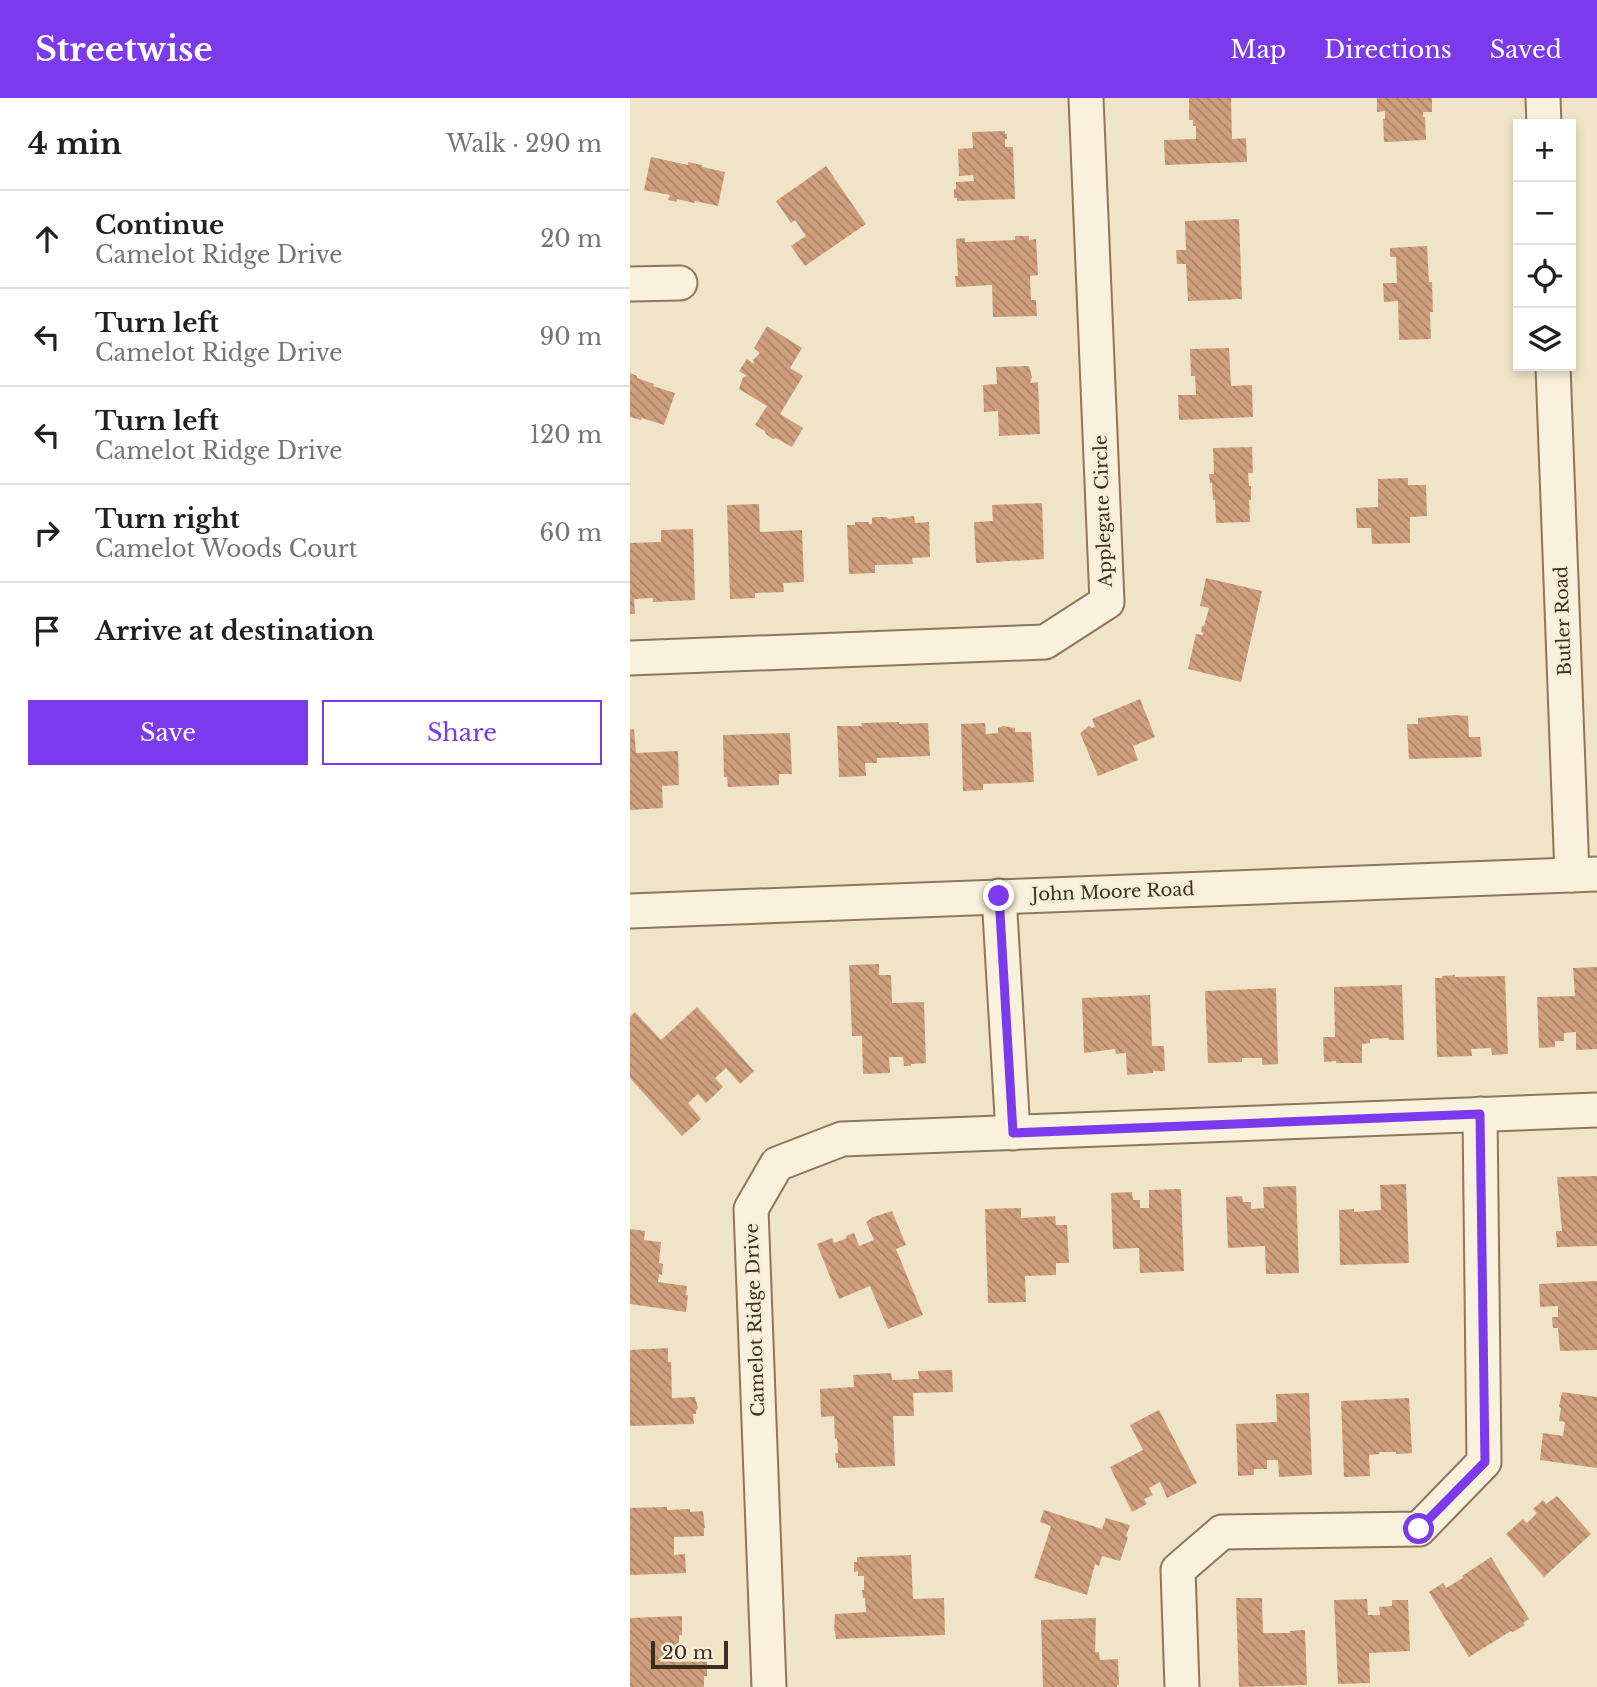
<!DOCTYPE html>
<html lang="en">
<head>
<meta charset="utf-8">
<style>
  :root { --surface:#fff; --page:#f2f2f2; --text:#202124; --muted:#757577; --line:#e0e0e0; --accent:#7c3aed }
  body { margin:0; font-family:"Libre Baskerville",serif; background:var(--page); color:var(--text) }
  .controls { position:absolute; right:21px; top:21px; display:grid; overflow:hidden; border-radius:0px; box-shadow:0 4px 10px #0003 }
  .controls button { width:63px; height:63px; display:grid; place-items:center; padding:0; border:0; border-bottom:2px solid var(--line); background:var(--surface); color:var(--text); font:35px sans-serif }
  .scale { position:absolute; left:21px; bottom:18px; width:77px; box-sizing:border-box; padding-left:7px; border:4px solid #3d2e20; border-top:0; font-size:19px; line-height:24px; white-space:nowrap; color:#3d2e20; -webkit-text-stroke:5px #f7eed8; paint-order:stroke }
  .stop { position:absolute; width:21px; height:21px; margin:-16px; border:5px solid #7c3aed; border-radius:50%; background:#fff }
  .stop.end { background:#7c3aed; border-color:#fff; box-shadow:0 2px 7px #0008 }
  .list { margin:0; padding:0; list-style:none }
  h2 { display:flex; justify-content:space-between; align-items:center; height:91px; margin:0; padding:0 28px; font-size:30px }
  h2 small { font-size:23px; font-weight:400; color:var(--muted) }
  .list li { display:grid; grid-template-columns:46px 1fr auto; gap:21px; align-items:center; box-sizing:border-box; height:98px; padding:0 28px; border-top:2px solid var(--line) }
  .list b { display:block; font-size:26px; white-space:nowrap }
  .list p { margin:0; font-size:23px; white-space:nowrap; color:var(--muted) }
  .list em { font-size:23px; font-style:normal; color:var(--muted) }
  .actions { display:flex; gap:14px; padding:21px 28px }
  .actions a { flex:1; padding:16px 0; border:2px solid var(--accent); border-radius:0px; text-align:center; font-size:24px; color:var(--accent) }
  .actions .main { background:var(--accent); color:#fff }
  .icon { flex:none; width:38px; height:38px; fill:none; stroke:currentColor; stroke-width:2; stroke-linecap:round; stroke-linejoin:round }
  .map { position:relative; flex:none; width:967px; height:1589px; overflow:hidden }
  header { display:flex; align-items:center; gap:42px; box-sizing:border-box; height:98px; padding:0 35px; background:var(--accent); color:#fff }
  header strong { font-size:33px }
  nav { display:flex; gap:38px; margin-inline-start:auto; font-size:24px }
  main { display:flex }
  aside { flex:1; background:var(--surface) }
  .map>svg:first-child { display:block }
</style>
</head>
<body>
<header>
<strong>Streetwise</strong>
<nav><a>Map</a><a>Directions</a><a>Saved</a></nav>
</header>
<main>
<aside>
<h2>4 min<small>Walk · 290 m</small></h2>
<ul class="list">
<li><svg class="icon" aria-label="ahead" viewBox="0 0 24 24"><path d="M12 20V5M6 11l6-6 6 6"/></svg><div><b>Continue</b><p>Camelot Ridge Drive</p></div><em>20 m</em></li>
<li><svg class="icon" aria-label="left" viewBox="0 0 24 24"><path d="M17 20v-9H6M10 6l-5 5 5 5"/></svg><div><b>Turn left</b><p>Camelot Ridge Drive</p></div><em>90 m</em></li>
<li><svg class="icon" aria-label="left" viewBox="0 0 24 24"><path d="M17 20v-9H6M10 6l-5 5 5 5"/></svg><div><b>Turn left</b><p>Camelot Ridge Drive</p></div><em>120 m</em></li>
<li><svg class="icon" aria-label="right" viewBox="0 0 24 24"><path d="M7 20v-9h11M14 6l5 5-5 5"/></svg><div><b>Turn right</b><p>Camelot Woods Court</p></div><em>60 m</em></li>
<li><svg class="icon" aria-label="arrive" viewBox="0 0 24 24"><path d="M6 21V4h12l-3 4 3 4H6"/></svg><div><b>Arrive at destination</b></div></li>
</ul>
<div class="actions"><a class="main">Save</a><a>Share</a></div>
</aside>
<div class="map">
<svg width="967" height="1589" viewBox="0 0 967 1589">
  <defs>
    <pattern id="building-back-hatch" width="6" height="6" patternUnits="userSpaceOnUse" patternTransform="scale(1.75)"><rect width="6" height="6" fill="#cf9f7d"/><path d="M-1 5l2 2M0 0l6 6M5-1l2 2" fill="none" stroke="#a98266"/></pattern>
  </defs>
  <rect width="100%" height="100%" fill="#f0e4c8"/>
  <g fill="url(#building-back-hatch)">
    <polygon points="559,0 601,0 602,41 616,40 617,64 535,67 534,42 566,41 566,28 563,28 563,22 559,22"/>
    <polygon points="747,0 802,0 802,14 793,14 793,19 795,19 796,42 754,44 753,21 755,21 755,13 747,14"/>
    <polygon points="375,33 375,36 377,36 377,41 375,41 375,49 383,49 385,101 327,103 327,100 324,100 324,91 326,91 326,84 344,83 343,77 329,78 328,51 343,50 342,34"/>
    <polygon points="21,59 58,67 58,64 72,67 72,69 95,74 88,108 65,103 64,105 47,101 47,104 38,102 40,97 14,92"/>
    <polygon points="196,68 236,126 175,168 161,148 176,138 165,122 161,125 146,103"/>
    <polygon points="609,121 612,201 558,203 556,166 547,166 546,152 556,152 555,123"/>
    <polygon points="385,138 399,138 399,142 406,141 408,177 400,178 401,202 406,202 407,218 363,219 362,187 326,189 325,178 328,178 326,141 335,140 335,144 385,142"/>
    <polygon points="797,148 799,184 802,184 803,214 800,214 801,241 769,242 768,203 754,204 753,185 767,185 766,159 760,159 760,150"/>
    <polygon points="137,228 172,250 160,270 173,278 150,316 173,330 162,349 146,340 143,341 136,336 135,333 125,327 137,308 109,291 113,279 117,278 109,273 117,261 124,266 123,262 130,255 124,250"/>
    <polygon points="599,250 601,288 622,287 623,319 549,322 548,297 566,297 565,278 561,278 560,251"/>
    <polygon points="399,268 402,279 400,285 408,284 410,336 369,338 368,313 354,314 353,287 367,286 366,269"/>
    <polygon points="0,275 7,278 7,280 24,286 23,288 45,295 34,327 12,320 11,322 0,319"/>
    <polygon points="622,349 623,375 618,375 619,388 621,388 621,402 619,402 620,424 586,425 585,402 583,402 582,385 580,385 579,376 584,376 583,350"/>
    <polygon points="778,380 778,387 796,387 797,418 780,419 780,445 742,446 741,430 727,430 726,410 748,409 748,381"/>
    <polygon points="412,405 414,461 346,465 344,424 363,423 362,407"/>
    <polygon points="129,406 130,434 172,432 174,484 153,485 154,494 125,495 125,500 100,501 97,407"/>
    <polygon points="284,418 285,425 299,424 300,459 282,460 283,466 245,467 245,475 219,476 217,427 225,427 225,424 239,424 239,426 242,426 242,420 245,419 256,419 259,421"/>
    <polygon points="63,431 65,502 23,504 23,500 4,501 5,516 0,516 0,445 31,444 31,432"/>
    <polygon points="576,480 632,493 611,584 558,571 566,536 573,537 573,535 571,534 572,528 574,528 579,510 570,508"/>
    <polygon points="510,601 525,639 503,648 508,662 468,678 450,635 459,628 462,630 465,629 462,621"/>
    <polygon points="825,617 838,618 839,639 850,639 852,659 779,661 777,626 788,626 788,620"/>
    <polygon points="269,624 269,626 298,625 300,658 247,660 247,665 235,665 236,678 209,679 207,628 232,628 231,625"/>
    <polygon points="355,625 356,636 368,635 368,630 373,628 385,630 385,634 401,634 404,684 353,686 353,692 333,693 331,626"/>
    <polygon points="4,631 6,655 48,653 49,687 32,688 33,710 0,712 0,632"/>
    <polygon points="160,635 162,676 149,676 149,687 98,689 97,679 94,679 93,637"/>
    <polygon points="249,866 249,877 261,877 262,905 294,904 296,965 281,966 281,968 274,968 273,959 259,959 260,975 233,976 232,938 222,938 219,867"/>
    <polygon points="967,869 967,951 946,952 946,934 934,935 934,943 925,943 925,949 909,950 907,899 945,898 943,870"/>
    <polygon points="825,877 825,879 875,878 878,956 862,957 861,950 841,951 842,958 807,959 805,880 812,880 812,878"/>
    <polygon points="772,887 774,942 759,942 758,940 740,941 740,945 732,946 732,965 706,965 706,963 694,964 693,939 705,939 704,889"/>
    <polygon points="646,890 648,966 632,967 632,960 612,960 612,964 578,965 575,893"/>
    <polygon points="520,897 522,948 534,948 535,973 523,973 523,975 497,977 496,955 486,956 485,951 454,955 452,900"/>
    <polygon points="67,909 124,973 110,986 96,970 85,980 93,989 76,1005 68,996 58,1005 71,1021 52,1038 0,980 0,919 5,914 31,942"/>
    <polygon points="967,1078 967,1148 927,1149 926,1133 932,1133 927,1079"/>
    <polygon points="776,1086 779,1165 710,1167 709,1112 724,1111 724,1114 751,1112 750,1087"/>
    <polygon points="666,1088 669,1175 636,1176 635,1148 598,1150 596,1099 612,1098 613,1104 621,1104 621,1111 634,1110 633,1089"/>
    <polygon points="551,1091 554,1173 510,1175 509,1150 483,1151 481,1095 502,1094 503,1102 510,1102 510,1110 519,1110 519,1092"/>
    <polygon points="391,1110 391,1120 425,1118 426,1127 437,1127 439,1165 426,1165 426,1177 395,1178 396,1204 358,1205 355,1111"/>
    <polygon points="262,1113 276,1147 266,1151 293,1217 258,1231 240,1188 209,1201 187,1146 202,1140 204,1145 217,1140 216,1138 224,1135 229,1148 244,1142 236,1124 243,1119"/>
    <polygon points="0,1131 15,1133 14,1142 31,1144 29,1165 33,1166 32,1177 29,1176 28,1184 57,1188 56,1197 58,1197 56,1214 0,1206"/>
    <polygon points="967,1183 967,1252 930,1253 928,1230 923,1230 922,1219 928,1219 928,1208 910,1209 909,1186"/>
    <polygon points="38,1250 38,1264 41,1264 42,1300 65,1299 68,1310 66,1313 66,1316 63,1316 64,1326 0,1328 0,1252"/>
    <polygon points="322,1272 323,1294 283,1295 284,1318 263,1318 265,1368 208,1370 208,1365 206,1365 205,1355 208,1355 207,1340 205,1341 204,1318 191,1319 190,1291 224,1289 223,1277 261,1275 262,1282 289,1281 288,1273"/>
    <polygon points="932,1294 967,1299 967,1370 910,1362 913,1335 933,1338 935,1324 929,1323 931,1310 929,1309"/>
    <polygon points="679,1295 682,1377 649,1379 648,1362 637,1362 637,1371 624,1371 624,1377 608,1378 606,1326 647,1324 646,1296"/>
    <polygon points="779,1300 782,1355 766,1356 766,1354 749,1354 750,1356 739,1357 740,1378 714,1379 711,1303"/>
    <polygon points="529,1312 567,1385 537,1400 530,1384 519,1390 523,1397 514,1401 517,1406 502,1414 480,1369 513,1352 500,1327"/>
    <polygon points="927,1398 961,1436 914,1479 876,1436 893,1421 897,1425 907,1415 903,1411 913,1402 916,1406"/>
    <polygon points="37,1409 37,1412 60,1411 60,1414 73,1413 75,1430 74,1430 74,1438 44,1439 44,1457 55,1456 56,1475 0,1477 0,1410"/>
    <polygon points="414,1412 472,1431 476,1420 500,1427 496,1438 498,1439 490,1463 472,1458 469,1468 465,1466 457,1497 404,1480 421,1428 410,1424"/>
    <polygon points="281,1457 283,1501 314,1500 315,1537 206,1541 205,1533 204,1533 205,1516 236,1514 235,1500 233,1500 232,1492 234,1492 234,1478 228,1478 228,1473 224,1474 224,1464 227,1464 227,1459"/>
    <polygon points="861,1459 899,1521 893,1525 895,1527 883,1534 881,1533 839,1559 799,1494 813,1485 816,1490 833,1480 832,1478"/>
    <polygon points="606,1500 632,1500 633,1535 660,1535 660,1533 675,1532 677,1587 609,1589"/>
    <polygon points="737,1501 738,1517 750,1517 749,1509 762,1508 762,1502 778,1502 780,1553 739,1555 740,1585 708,1586 704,1502"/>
    <polygon points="52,1518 52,1537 49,1537 49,1554 43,1555 44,1564 77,1563 77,1578 74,1578 74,1589 0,1589 0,1520"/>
    <polygon points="466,1520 465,1554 469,1554 470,1562 488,1561 489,1587 487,1587 487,1589 413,1589 411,1522"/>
  </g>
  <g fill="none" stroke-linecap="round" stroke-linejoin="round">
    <g stroke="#8d765c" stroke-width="37">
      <g id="minor">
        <polyline points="913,0 914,26"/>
        <polyline points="0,186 50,185"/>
        <polyline points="923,268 942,777"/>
        <polyline points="0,560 415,544 477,504 456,0"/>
        <polyline points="369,798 383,1035"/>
        <polyline points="0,813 967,776"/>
        <polyline points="139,1589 121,1111 147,1066 212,1041 967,1012"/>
        <polyline points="552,1589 548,1472 592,1434 789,1431 854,1364 850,1016"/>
      </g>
    </g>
    <use href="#minor" stroke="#faf1dc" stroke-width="33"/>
  </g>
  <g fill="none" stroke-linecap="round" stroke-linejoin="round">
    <polyline stroke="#7c3aed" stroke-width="9" points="369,798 383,1035 850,1016 855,1364 789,1431"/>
  </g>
  <g text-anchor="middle" stroke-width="5" stroke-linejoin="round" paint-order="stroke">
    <g font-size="18" fill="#3d2e20" stroke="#f7eed8">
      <text transform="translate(473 413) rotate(-92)" y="6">Applegate Circle</text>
      <text transform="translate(933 523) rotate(-92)" y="6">Butler Road</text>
      <text transform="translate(483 794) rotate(-2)" y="6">John Moore Road</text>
      <text transform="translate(125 1222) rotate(-92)" y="6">Camelot Ridge Drive</text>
    </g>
  </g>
</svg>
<div class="controls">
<button>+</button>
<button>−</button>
<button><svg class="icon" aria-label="locate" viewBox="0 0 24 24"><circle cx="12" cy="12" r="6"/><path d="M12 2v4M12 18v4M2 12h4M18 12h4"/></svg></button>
<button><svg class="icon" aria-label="layers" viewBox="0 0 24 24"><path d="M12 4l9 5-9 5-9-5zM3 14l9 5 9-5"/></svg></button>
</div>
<div class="scale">20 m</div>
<div class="stop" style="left:789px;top:1431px"></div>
<div class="stop end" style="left:369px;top:798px"></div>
</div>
</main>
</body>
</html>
